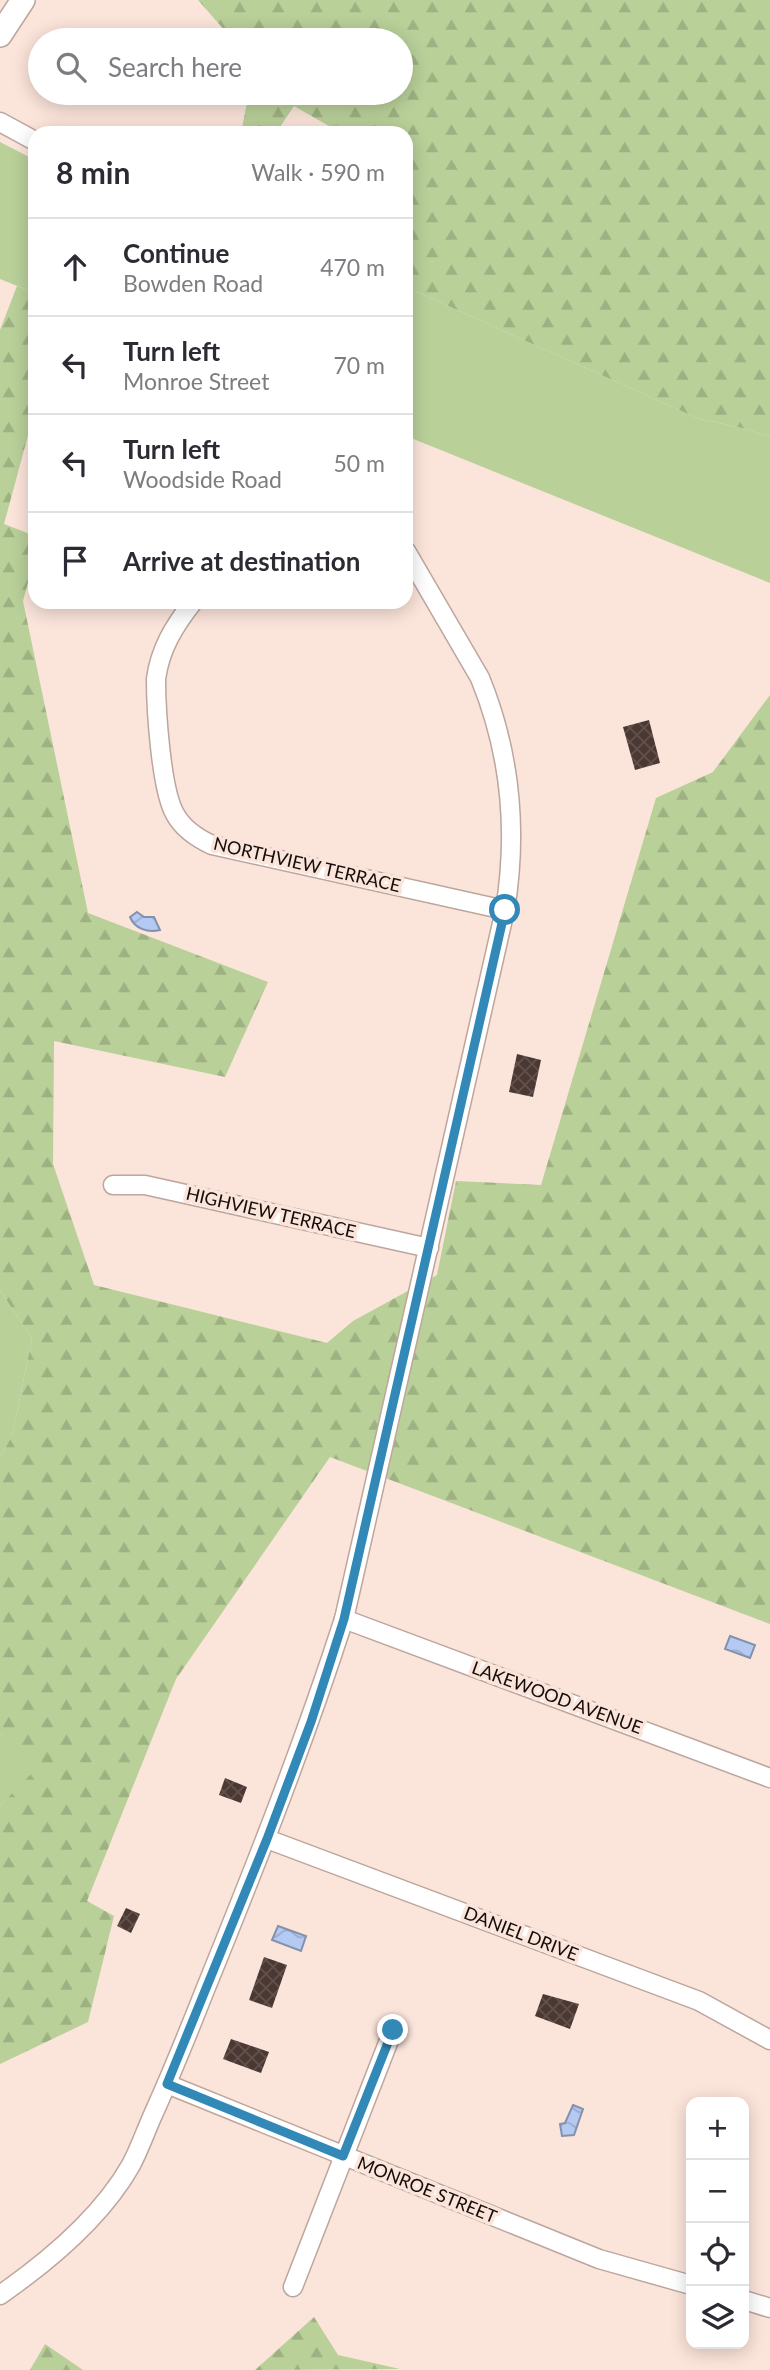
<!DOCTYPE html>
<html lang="en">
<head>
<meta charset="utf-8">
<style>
  :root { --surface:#fff; --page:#f2f2f3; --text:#2b2b33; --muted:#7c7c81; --line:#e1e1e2 }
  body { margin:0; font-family:Lato,sans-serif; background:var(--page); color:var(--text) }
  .controls { position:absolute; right:21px; bottom:21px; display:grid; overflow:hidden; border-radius:14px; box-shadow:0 4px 18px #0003 }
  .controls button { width:63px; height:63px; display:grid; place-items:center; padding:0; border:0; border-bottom:2px solid var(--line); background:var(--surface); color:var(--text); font:35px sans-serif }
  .stop { position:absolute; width:21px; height:21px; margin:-16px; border:5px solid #3288b7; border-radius:50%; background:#fff }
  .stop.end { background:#3288b7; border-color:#fff; box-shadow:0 2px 7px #0008 }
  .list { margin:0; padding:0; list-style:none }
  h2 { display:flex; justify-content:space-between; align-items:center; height:91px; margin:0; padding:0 28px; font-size:30px }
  h2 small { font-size:23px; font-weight:400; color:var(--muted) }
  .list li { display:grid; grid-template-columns:46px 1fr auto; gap:21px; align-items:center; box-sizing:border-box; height:98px; padding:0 28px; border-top:2px solid var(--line) }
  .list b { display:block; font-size:26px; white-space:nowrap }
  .list p { margin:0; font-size:23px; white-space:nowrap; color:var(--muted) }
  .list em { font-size:23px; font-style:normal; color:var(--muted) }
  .icon { flex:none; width:38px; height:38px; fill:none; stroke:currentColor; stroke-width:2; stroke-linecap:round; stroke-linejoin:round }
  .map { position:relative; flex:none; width:770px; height:2370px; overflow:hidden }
  .search { position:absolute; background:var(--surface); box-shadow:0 4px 18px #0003; left:28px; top:28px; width:385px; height:77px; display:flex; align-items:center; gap:18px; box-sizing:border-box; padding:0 24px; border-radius:38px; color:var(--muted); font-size:26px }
  .panel { position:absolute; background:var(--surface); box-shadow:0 4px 18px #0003; left:28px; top:126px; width:385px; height:483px; border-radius:21px }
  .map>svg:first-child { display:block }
</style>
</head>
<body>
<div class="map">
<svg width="770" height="2370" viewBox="0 0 770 2370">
  <defs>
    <pattern id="forest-firs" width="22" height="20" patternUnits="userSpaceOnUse" patternTransform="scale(1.75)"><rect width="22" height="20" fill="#b9d099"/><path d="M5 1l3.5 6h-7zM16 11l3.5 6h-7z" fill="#9eb182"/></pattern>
    <pattern id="water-waves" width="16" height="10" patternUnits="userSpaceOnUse" patternTransform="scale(1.75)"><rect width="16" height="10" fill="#b4caf2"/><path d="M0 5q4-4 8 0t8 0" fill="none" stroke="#9aacce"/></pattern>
    <pattern id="building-cross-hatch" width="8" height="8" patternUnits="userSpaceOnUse" patternTransform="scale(1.75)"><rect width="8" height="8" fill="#4b3833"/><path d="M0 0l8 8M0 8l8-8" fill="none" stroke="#61514d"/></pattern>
  </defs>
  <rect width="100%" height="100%" fill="#fbe4da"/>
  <g fill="#b9d099">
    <polygon points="0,142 35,160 35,293 0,279"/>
    <polygon points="406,287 697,418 746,429 770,437 770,583 406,436"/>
    <polygon points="0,1290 32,1339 12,1436 0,1457"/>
    <polygon points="0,1733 36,1770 0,1806"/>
  </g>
  <g fill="url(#forest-firs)">
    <polygon points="198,0 770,0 770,437 746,429 697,418 406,287 406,133 341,133 294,106 276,133 241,133 249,93 401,93 401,40 233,40"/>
    <polygon points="17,286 35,293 35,428 30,428 4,524 35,536 35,557 23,601 88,913 268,982 225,1077 54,1041 53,1164 94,1285 327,1343 353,1321 437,1275 456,1181 541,1185 656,798 713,772 770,695 770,1624 330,1457 176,1679 87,1901 114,1916 88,2022 0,2064 0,1806 35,1770 0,1733 0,1457 12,1436 32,1339 0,1290 0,330"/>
    <polygon points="314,2317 338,2355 400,2369 255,2370"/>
    <polygon points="45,2344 83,2370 30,2370"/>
  </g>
  <g fill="url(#water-waves)" stroke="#8491ac" stroke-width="2">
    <path d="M 137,912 L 144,917 L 154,917 L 160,930 C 148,933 135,929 130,917 Z"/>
    <polygon points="730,1636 755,1645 750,1658 725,1649"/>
    <polygon points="278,1926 306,1936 301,1951 272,1940"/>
    <polygon points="573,2105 583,2109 574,2135 562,2136 560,2124 565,2123"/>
  </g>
  <g fill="url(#building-cross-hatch)">
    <polygon points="649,720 660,763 635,770 623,727"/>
    <polygon points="517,1054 541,1060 533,1097 509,1092"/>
    <polygon points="225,1778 247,1787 241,1803 219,1795"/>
    <polygon points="126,1908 140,1914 131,1933 117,1926"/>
    <polygon points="264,1957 287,1965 272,2008 249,2000"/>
    <polygon points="543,1994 579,2004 570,2029 535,2016"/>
    <polygon points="231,2039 269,2052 261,2073 223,2059"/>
  </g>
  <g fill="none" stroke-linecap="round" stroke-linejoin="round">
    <g stroke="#bca69d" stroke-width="21">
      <g id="minor">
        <polyline points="0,122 35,141"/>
        <path d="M 193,602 C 174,626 160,649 156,679 C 156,709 161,790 175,814 C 183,829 197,838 212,845 L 505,910"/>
        <polyline points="113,1185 145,1185 429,1248"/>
        <polyline points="344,1619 770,1778"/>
        <polyline points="267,1839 699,2001 770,2040"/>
        <polyline points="167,2084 599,2259 691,2285"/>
        <polyline points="293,2287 393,2030"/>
        <path d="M 0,2295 C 49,2261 101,2218 131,2165 C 139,2150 145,2133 152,2117 C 171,2075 188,2033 205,1990 C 255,1867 303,1746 344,1619 L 505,910 C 518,830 511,754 480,678 L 406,551"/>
        <polyline points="744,2300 770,2308"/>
      </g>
    </g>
    <g stroke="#bca69d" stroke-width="26">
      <polyline id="tertiary" points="0,35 23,0"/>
    </g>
    <use href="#minor" stroke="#fff" stroke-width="18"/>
    <use href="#tertiary" stroke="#fff" stroke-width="23"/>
  </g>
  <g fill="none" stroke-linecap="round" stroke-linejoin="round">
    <polyline stroke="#3288b7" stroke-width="9" points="393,2030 343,2156 167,2084 267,1839 311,1722 344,1619 505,910"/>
  </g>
  <g text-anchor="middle" stroke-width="7" stroke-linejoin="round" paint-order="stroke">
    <g font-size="18" fill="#140d0a" stroke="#fbe4da">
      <text transform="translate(307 865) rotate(13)" y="6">NORTHVIEW TERRACE</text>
      <text transform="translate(271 1213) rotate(13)" y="6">HIGHVIEW TERRACE</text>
      <text transform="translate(557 1698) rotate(20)" y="6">LAKEWOOD AVENUE</text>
      <text transform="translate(521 1934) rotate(21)" y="6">DANIEL DRIVE</text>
      <text transform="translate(427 2190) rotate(22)" y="6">MONROE STREET</text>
    </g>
  </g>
</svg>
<div class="controls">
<button>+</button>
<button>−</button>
<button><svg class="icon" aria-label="locate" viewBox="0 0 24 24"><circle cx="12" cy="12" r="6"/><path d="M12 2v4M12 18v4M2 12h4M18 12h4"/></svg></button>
<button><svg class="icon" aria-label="layers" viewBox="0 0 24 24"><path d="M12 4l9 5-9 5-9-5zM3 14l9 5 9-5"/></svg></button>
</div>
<div class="stop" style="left:505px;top:910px"></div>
<div class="stop end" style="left:393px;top:2030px"></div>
<div class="search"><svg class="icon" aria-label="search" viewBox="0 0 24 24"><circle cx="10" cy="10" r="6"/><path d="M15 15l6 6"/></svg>Search here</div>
<section class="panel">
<h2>8 min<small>Walk · 590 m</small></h2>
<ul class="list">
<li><svg class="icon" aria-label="ahead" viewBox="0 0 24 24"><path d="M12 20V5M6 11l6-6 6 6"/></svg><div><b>Continue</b><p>Bowden Road</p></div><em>470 m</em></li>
<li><svg class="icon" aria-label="left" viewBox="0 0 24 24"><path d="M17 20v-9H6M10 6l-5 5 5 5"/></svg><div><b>Turn left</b><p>Monroe Street</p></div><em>70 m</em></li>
<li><svg class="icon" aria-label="left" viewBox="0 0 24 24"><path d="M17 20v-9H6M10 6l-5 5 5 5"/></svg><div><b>Turn left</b><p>Woodside Road</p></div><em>50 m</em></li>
<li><svg class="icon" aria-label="arrive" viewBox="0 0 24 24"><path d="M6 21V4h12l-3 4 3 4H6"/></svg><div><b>Arrive at destination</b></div></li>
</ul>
</section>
</div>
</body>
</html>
